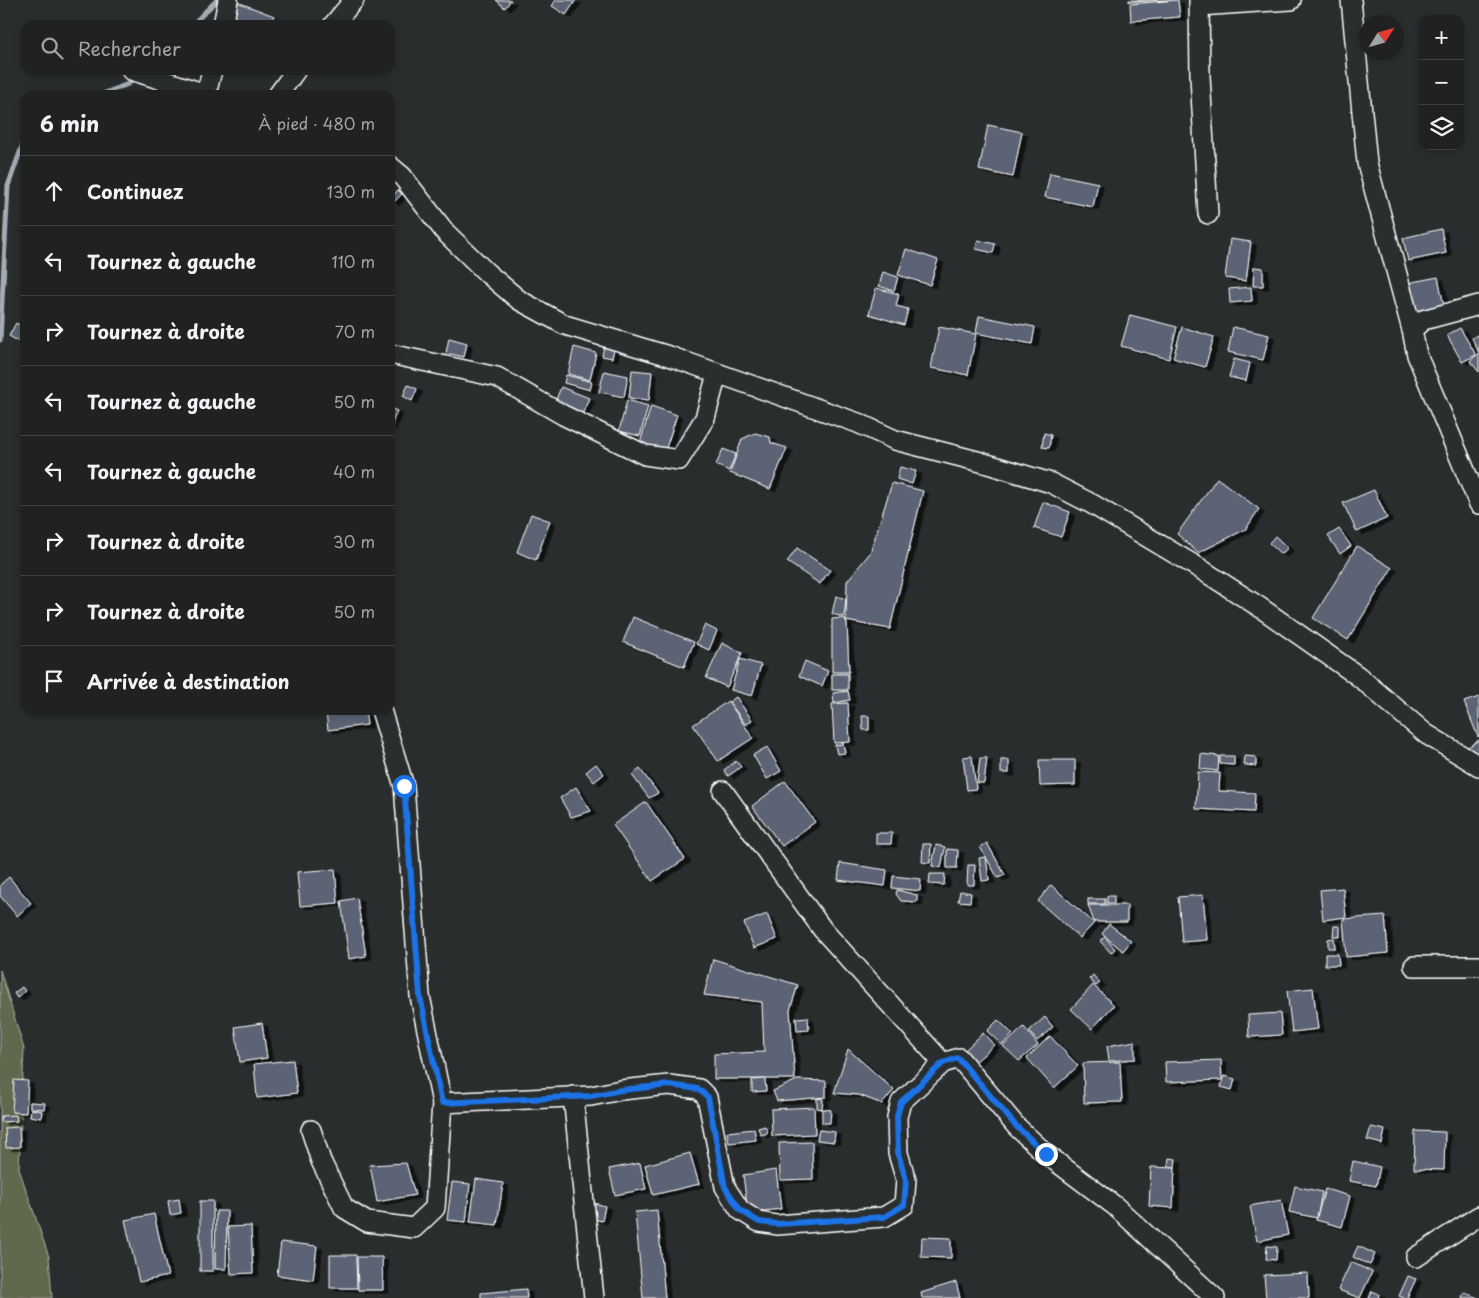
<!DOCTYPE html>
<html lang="fr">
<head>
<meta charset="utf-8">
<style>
  :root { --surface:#202222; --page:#282a2a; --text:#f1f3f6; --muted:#a2a4a5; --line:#3d3f40 }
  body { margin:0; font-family:"Playpen Sans",sans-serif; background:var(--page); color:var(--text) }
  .controls { position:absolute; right:15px; top:15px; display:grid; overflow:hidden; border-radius:10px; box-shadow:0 2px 8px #0003 }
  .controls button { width:45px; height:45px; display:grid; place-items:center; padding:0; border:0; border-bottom:1px solid var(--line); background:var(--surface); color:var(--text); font:25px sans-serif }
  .compass { position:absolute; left:1359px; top:15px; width:45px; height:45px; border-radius:50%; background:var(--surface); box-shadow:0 2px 8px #0003; rotate:53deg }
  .stop { position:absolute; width:15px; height:15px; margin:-11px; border:4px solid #1a73e8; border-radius:50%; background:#fff }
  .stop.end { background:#1a73e8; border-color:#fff; box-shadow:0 1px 5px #0008 }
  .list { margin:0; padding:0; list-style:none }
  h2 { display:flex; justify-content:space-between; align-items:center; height:65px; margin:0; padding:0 20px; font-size:21px }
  h2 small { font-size:16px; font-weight:400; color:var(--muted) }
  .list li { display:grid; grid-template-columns:32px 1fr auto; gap:15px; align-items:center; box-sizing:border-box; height:70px; padding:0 20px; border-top:1px solid var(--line) }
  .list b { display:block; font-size:19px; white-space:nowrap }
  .list em { font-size:16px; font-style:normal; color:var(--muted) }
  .icon { flex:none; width:28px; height:28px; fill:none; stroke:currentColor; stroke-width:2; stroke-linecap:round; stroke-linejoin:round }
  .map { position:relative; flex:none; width:1479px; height:1298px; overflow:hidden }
  .search { position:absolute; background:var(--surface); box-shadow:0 2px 8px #0003; left:20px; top:20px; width:375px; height:55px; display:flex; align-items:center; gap:12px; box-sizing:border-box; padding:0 18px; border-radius:15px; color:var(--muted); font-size:19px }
  .panel { position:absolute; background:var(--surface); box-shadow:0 2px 8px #0003; left:20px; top:90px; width:375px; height:625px; border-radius:15px }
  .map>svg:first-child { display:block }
</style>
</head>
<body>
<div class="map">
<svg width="1479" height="1298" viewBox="0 0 1479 1298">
  <defs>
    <filter id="shadow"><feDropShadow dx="5.5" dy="3" stdDeviation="0" flood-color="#0009"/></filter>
  </defs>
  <rect width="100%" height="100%" fill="#2a2d2e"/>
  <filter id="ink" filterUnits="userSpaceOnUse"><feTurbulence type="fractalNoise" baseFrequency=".02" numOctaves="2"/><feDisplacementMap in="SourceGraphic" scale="10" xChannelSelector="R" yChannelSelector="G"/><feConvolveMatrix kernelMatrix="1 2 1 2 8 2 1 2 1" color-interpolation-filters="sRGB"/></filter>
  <g filter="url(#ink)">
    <polygon fill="#60674d" stroke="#b0b3a6" points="0,970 24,1049 19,1169 49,1257 52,1298 0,1298"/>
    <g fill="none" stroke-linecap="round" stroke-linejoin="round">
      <g stroke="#a4adb6" stroke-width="5">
        <polyline points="192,25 217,0"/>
        <polyline points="100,95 128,84 136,77"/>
        <polyline points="0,340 8,186 25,138"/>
      </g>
    </g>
    <g fill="#5c6475" stroke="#fff" filter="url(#shadow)">
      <polygon points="232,0 274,16 270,25 235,25 224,21"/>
      <polygon points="496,0 511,0 505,8"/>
      <polygon points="556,0 576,0 566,15 552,6"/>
      <polygon points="1129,0 1169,0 1129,2"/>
      <polygon points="1178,0 1180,17 1131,21 1130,4"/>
      <polygon points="988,125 1022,132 1013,177 979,170"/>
      <polygon points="1050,173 1098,183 1093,207 1045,197"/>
      <polygon points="398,190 402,194 393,203 390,199"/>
      <polygon points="1441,229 1446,253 1408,261 1403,238"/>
      <polygon points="1230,239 1251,242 1246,281 1225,278"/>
      <polygon points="978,240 995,244 993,253 976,249"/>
      <polygon points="906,249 938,260 930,285 898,275"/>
      <polygon points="1254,267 1263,268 1263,286 1253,286"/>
      <polygon points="883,272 898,277 894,291 879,286"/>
      <polygon points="1438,277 1444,306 1408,313 1402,284"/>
      <polygon points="1251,287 1252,301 1230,303 1229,289"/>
      <polygon points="876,288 899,294 896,306 908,309 904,325 869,314"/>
      <polygon points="1130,315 1177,327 1169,359 1121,346"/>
      <polygon points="979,316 1035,327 1032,344 976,333"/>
      <polygon points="16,323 25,328 25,345 9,336"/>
      <polygon points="939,327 976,334 968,375 931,368"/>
      <polygon points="1182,327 1214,337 1205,367 1173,358"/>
      <polygon points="1233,327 1269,335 1263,360 1228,352"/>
      <polygon points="1460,328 1476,355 1462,362 1447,335"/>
      <polygon points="1479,334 1479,372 1470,361 1479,353 1472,338"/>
      <polygon points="449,338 467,343 464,357 446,353"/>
      <polygon points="604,346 614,349 612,358 602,356"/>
      <polygon points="574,347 596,353 590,380 568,374"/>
      <polygon points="1234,359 1250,363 1246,381 1229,377"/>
      <polygon points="632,370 652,372 649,400 629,398"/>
      <polygon points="604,371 628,376 624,397 599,392"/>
      <polygon points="566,375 592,382 590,390 564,383"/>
      <polygon points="408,385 417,389 412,401 403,396"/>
      <polygon points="561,387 589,398 581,418 553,407"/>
      <polygon points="627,400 648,406 640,436 619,431"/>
      <polygon points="651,406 677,415 665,451 640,443"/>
      <polygon points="390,408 397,411 390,428"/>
      <polygon points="755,433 770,437 771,443 787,448 770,489 730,473 742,439"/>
      <polygon points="1044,433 1051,435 1049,448 1042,447"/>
      <polygon points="723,449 736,454 729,471 716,465"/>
      <polygon points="900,467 916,471 912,484 897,479"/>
      <polygon points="1217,478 1259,509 1246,529 1198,553 1177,534"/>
      <polygon points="892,483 923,491 890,629 846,621 847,581 870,553"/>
      <polygon points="1374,490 1387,518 1357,532 1343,503"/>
      <polygon points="1043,502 1070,512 1061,537 1034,528"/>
      <polygon points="531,514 550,521 536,560 517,552"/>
      <polygon points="1339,529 1351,546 1340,554 1328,536"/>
      <polygon points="1275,536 1288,548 1281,554 1269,543"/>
      <polygon points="1357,546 1392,568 1348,640 1313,618"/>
      <polygon points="797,548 830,570 820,584 787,562"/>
      <polygon points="836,596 846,599 844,617 832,614"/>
      <polygon points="633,617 694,642 684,667 623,642"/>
      <polygon points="844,618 847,623 849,672 832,672 832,619"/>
      <polygon points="705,625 717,631 709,650 696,644"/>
      <polygon points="722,643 742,653 727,687 706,678"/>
      <polygon points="740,659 761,665 752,696 731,690"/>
      <polygon points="805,661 828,671 822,686 799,676"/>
      <rect x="832" y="674" width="16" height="16"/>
      <polygon points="848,691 850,700 834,703 833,693"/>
      <polygon points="736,697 752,720 746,725 729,702"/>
      <polygon points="1479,697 1479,736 1478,737 1464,702"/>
      <polygon points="728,701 753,738 718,761 693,725"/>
      <polygon points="848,703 850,742 834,743 832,704"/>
      <polygon points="344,710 365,710 367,725 328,730 326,712"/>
      <polygon points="862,716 869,716 869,730 863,730"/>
      <polygon points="1479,740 1479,754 1474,756 1468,747"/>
      <polygon points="843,744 845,753 837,754 835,745"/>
      <polygon points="767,747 781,771 767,779 753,755"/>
      <polygon points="1201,754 1219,756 1218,771 1200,769"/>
      <polygon points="972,756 976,789 967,790 963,757"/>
      <polygon points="1220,756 1234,756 1234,765 1220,764"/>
      <polygon points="1245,756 1256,757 1256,766 1244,765"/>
      <polygon points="980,758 987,758 984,783 977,783"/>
      <rect x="1001" y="760" width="8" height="13"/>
      <polygon points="1039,760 1075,760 1075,785 1040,786"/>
      <polygon points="736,761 741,767 728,776 724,770"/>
      <polygon points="596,764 604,774 594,782 586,772"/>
      <polygon points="640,769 658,793 649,798 632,775"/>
      <polygon points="1198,772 1220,773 1219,791 1255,793 1254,812 1196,809"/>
      <polygon points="785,781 815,822 782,846 752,806"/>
      <polygon points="576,787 591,811 571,817 560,798"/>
      <polygon points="646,802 685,859 652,881 613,825"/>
      <polygon points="876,833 892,833 891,844 876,844"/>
      <polygon points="987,843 1005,875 998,878 980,847"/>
      <polygon points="923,844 931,844 930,863 922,862"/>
      <polygon points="936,845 945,847 941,868 932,866"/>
      <polygon points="947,849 958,850 957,868 947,868"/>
      <polygon points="986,857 989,880 982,881 979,858"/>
      <polygon points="840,863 887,870 885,886 838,880"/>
      <polygon points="968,865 975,865 974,885 967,885"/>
      <polygon points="335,869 338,903 300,906 297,872"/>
      <polygon points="930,874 945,874 944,885 929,884"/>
      <polygon points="893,876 921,879 920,891 892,888"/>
      <polygon points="9,877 31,903 17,916 0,896 0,885"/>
      <polygon points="1051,885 1094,923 1080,938 1038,901"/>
      <polygon points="1343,888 1346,917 1323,920 1320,890"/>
      <polygon points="897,890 917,895 917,902 901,901 896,894"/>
      <polygon points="960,891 971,893 970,902 958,901"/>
      <polygon points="1203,895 1207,940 1182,942 1178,897"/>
      <rect x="1107" y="896" width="7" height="7"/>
      <polygon points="357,898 366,956 349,959 341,901"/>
      <rect x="1088" y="899" width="17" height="5"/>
      <polygon points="1088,905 1127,905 1127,922 1094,922"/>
      <polygon points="767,914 777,939 754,948 744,923"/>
      <polygon points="1385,916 1388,953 1346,957 1343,919"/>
      <polygon points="1109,924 1131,941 1123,951 1102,934"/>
      <polygon points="1334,926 1340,926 1340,937 1333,936"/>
      <polygon points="1105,937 1115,949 1111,953 1100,941"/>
      <polygon points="1334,938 1335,948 1328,948 1328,939"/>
      <polygon points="1325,954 1338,954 1339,965 1325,965"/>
      <polygon points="713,959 798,985 790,1010 795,1079 714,1079 714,1054 764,1052 762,1002 704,995"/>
      <polygon points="1093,975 1100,983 1096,986 1089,979"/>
      <polygon points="1093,985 1114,1005 1092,1029 1071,1009"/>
      <polygon points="22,987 25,991 17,998 14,993"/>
      <polygon points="1313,988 1318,1029 1292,1032 1287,991"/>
      <polygon points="1280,1013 1282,1035 1249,1037 1248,1015"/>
      <polygon points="808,1017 809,1030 797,1031 796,1018"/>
      <polygon points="1045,1017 1053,1027 1037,1041 1029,1031"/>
      <polygon points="998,1020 1013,1034 1002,1045 987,1031"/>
      <polygon points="262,1023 267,1058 240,1062 235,1027"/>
      <polygon points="1024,1027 1038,1045 1019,1061 1003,1046"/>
      <polygon points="983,1033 994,1045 969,1068 963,1052"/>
      <polygon points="1050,1036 1078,1066 1054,1088 1027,1058"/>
      <polygon points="1135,1041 1135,1059 1109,1061 1107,1046"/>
      <polygon points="848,1049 894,1090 882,1104 859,1095 834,1093"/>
      <polygon points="293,1060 297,1093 257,1098 254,1064"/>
      <polygon points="1221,1060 1222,1080 1166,1082 1165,1062"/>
      <polygon points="1120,1062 1122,1102 1084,1103 1083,1063"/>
      <polygon points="1224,1076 1235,1079 1232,1090 1221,1087"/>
      <polygon points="765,1079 766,1091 752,1092 752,1080"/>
      <polygon points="14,1080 28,1081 26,1113 12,1112"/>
      <polygon points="797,1080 826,1081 826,1097 777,1101 773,1091"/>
      <polygon points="817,1098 823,1099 822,1109 817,1108"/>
      <polygon points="30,1102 45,1103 44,1109 30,1108"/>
      <polygon points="814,1107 815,1134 772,1136 771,1109"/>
      <polygon points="31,1109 42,1111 41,1118 30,1116"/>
      <polygon points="822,1109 831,1110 830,1123 822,1123"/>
      <polygon points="16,1115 17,1121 1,1122 1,1116"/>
      <polygon points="765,1126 768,1133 761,1135 758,1128"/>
      <polygon points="19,1127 20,1147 6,1148 5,1128"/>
      <polygon points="1371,1127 1385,1130 1382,1144 1367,1140"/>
      <polygon points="754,1129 756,1140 729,1143 727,1132"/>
      <polygon points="819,1130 835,1132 834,1142 817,1140"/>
      <polygon points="1415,1131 1445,1132 1444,1170 1414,1169"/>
      <polygon points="812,1142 813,1179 780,1180 779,1143"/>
      <polygon points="690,1153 699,1184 653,1195 645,1165"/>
      <polygon points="1169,1158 1176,1159 1175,1167 1168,1166"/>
      <polygon points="1353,1161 1380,1167 1376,1186 1349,1181"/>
      <polygon points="406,1163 415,1195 377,1202 370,1165"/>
      <polygon points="640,1163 646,1189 615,1195 609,1169"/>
      <polygon points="1151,1167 1175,1168 1173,1208 1149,1206"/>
      <polygon points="776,1170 781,1209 748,1213 743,1175"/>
      <polygon points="476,1179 503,1183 497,1225 470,1222"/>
      <polygon points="452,1182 470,1184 466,1222 447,1220"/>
      <polygon points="1295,1186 1322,1192 1317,1218 1289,1212"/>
      <polygon points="1325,1189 1350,1196 1342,1227 1316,1220"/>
      <polygon points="179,1199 181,1213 170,1215 168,1201"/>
      <polygon points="1281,1200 1288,1235 1257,1241 1250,1206"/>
      <rect x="200" y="1201" width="13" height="70"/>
      <polygon points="594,1203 605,1206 602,1221 590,1218"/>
      <polygon points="657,1210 665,1298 643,1298 635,1212"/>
      <polygon points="216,1211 227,1211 226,1269 215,1269"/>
      <polygon points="154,1214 168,1276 139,1282 125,1220"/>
      <polygon points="251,1226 253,1273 231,1274 228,1227"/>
      <polygon points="922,1237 951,1238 951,1258 921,1257"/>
      <polygon points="281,1242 317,1246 313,1280 277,1275"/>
      <polygon points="1267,1246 1277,1247 1276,1260 1266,1259"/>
      <polygon points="1358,1246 1375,1254 1370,1265 1353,1257"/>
      <polygon points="330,1255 356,1255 357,1288 330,1288"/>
      <polygon points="357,1257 382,1257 383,1290 358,1290"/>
      <polygon points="1351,1262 1372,1272 1360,1298 1338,1290"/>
      <polygon points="1308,1273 1309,1298 1266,1298 1264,1275"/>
      <polygon points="1408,1276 1416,1279 1407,1298 1404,1298 1399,1296"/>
      <polygon points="956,1282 960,1298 922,1298 921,1293"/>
      <polygon points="526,1289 527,1298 481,1298 481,1293"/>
      <polygon points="1372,1291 1379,1294 1378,1298 1369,1298"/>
      <polygon points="1464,1292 1478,1298 1462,1298"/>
    </g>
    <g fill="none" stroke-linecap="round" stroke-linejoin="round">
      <g stroke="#fff" stroke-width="22">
        <g id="street">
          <polyline points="1199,0 1200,76 1208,214"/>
          <polyline points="1351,0 1367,163 1412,330"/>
          <polyline points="1199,6 1291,0"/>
          <polyline points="223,25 228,0"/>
          <polyline points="333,25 354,0"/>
          <polyline points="131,70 209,95"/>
          <polyline points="206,95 212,70"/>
          <polyline points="278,95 296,70"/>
          <polyline points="390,166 402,176 445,232 487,273 519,300 565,325 669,356 858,423 895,440 981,462 1051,483 1092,504 1199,568 1261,608 1358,676 1426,734 1479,766"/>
          <polyline points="1479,305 1423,320 1412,330 1417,355 1479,504"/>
          <polyline points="390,354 497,377 563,415 645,455 679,460 705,418 717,374"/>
          <polyline points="723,791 823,930 943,1063"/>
          <polyline points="1414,966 1479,966"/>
          <polyline points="573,1096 594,1298"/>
          <polyline points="442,1103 591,1096 621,1090 669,1085 699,1089 707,1097 725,1187 740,1210 759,1222 777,1225 884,1217 904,1205 906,1180 898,1153 897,1117 901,1102 943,1063 959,1058 1016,1126 1046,1154 1115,1206 1215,1298"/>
          <polyline points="311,1130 321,1161 344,1208 367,1222 414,1228 435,1208 442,1103 420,996 404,786 381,710"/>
          <polyline points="1416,1257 1479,1216"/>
        </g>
      </g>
      <use href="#street" stroke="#2a2d2e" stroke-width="19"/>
    </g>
  </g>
  <g fill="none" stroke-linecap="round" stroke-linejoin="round" filter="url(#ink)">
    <polyline stroke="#1a73e8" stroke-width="6" points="404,786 420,996 442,1103 591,1096 621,1090 669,1085 698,1089 708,1097 725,1187 740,1210 759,1222 777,1224 884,1217 904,1205 906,1180 898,1153 897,1116 901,1102 943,1063 958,1058 1016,1126 1046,1154"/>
  </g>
</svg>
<div class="controls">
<button>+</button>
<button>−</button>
<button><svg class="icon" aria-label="layers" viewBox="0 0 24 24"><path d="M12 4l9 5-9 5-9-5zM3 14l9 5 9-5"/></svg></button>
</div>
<svg class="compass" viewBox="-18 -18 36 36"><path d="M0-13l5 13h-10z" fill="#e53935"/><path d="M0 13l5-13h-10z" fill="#a2a4a5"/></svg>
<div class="stop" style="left:404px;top:786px"></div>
<div class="stop end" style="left:1046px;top:1154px"></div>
<div class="search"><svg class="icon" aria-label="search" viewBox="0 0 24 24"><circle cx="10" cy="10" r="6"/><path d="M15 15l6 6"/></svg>Rechercher</div>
<section class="panel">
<h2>6 min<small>À pied · 480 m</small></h2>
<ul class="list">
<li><svg class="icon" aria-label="ahead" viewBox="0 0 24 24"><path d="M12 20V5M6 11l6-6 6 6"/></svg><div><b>Continuez</b></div><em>130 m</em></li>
<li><svg class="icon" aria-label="left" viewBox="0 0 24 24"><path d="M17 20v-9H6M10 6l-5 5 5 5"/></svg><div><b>Tournez à gauche</b></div><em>110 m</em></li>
<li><svg class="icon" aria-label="right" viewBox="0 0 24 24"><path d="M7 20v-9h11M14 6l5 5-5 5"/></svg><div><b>Tournez à droite</b></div><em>70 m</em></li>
<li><svg class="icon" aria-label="left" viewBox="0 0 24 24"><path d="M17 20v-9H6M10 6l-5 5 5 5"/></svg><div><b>Tournez à gauche</b></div><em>50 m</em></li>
<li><svg class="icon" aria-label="left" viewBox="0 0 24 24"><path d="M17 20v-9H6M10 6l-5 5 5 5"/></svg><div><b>Tournez à gauche</b></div><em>40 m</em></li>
<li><svg class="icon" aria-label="right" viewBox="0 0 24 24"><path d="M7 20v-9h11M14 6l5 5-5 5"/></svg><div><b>Tournez à droite</b></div><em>30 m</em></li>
<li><svg class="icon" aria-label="right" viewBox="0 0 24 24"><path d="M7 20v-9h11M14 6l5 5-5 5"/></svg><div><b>Tournez à droite</b></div><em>50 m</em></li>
<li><svg class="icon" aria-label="arrive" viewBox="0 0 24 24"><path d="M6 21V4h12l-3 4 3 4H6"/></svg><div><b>Arrivée à destination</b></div></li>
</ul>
</section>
</div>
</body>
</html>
